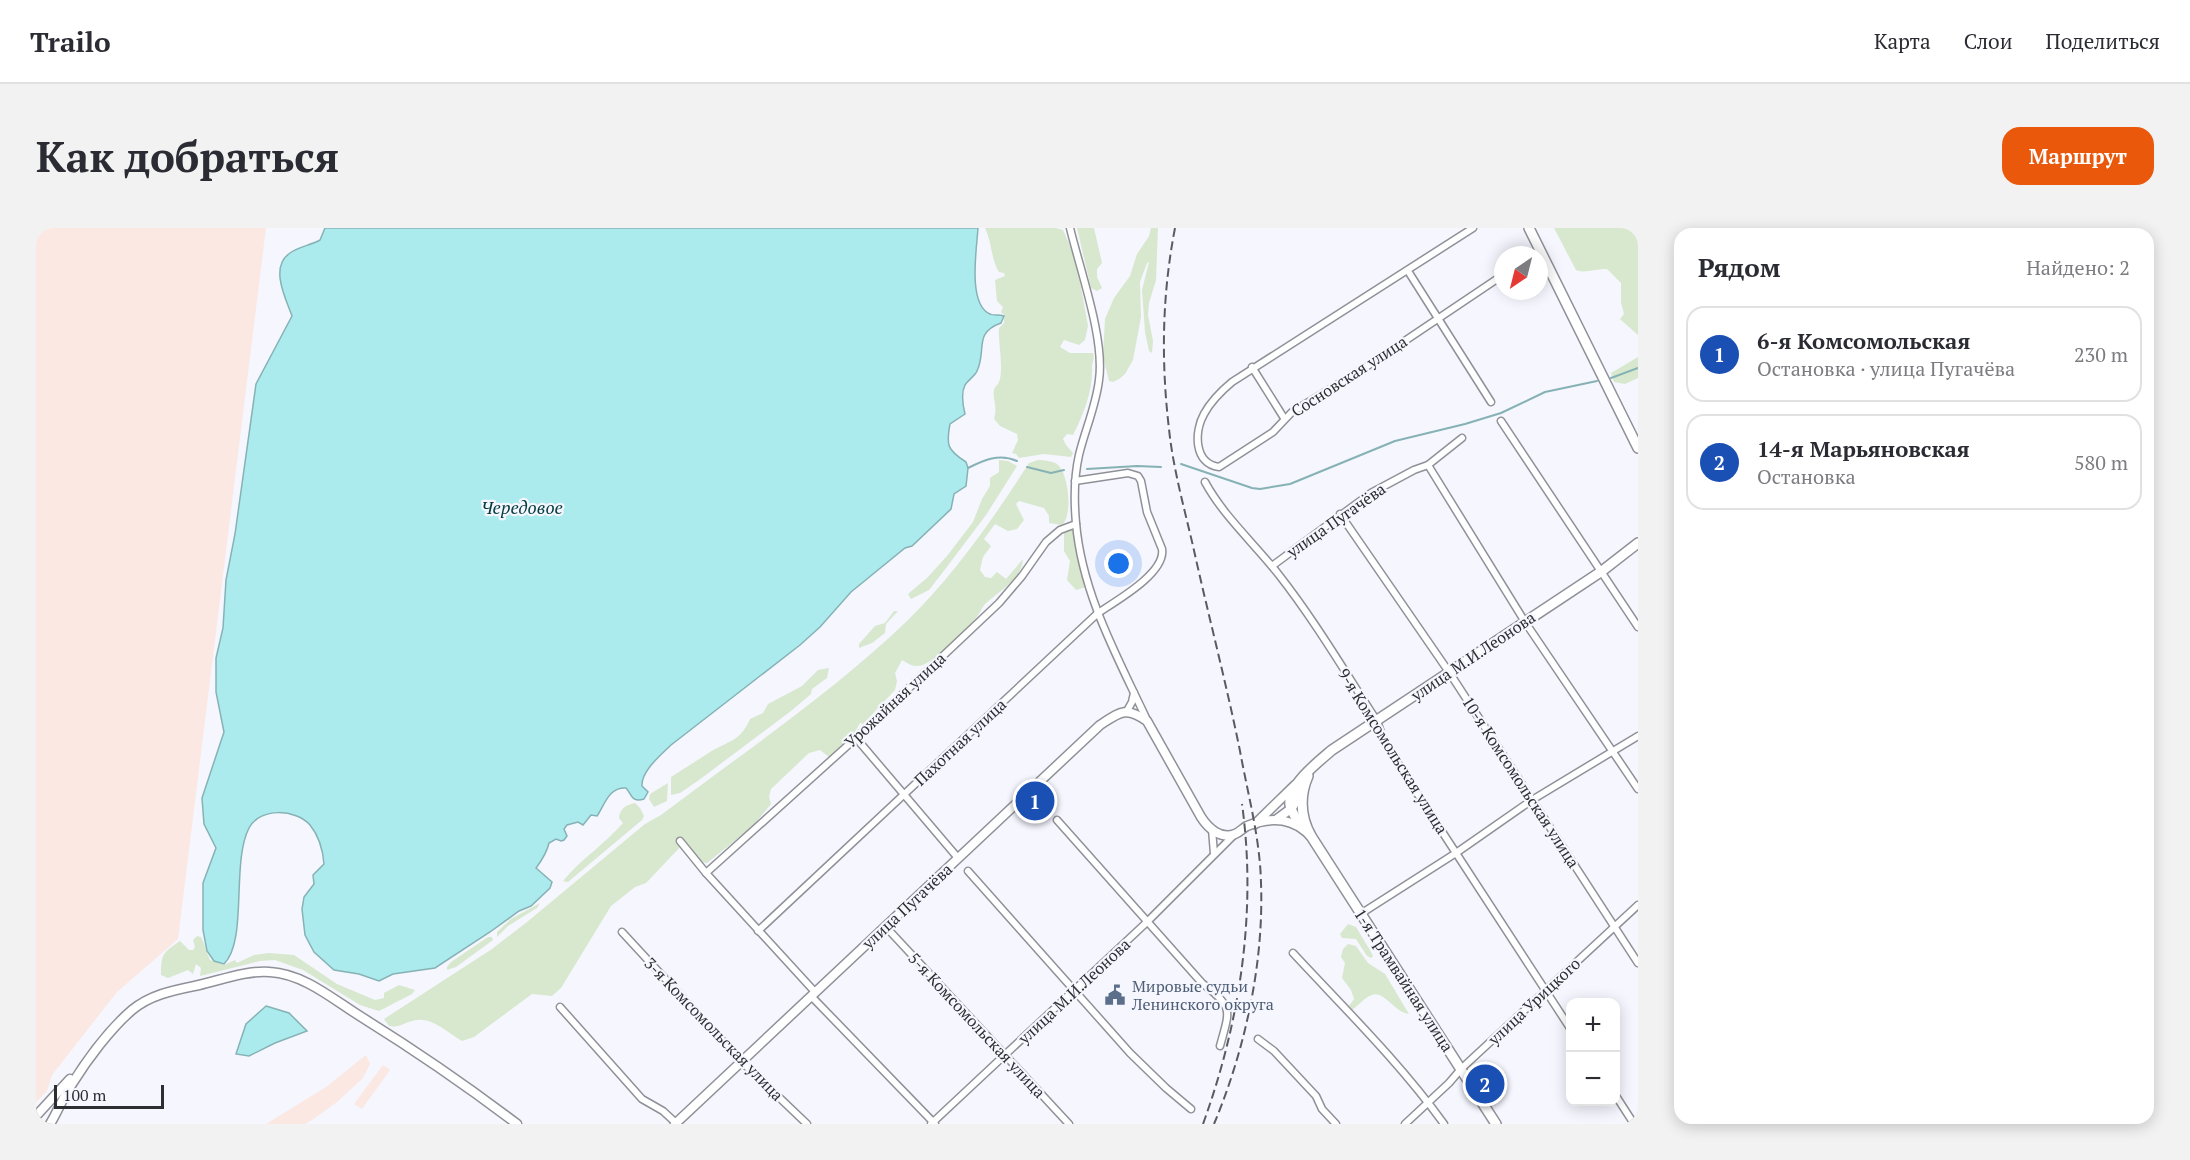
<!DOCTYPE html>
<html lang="ru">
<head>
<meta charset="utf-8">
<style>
  :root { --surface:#fff; --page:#f2f2f3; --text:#2b2b33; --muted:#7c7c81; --line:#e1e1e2; --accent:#ea580c }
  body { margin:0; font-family:"PT Serif",serif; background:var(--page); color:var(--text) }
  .controls { position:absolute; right:18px; bottom:18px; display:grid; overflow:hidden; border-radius:12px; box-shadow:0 3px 15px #0003 }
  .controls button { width:54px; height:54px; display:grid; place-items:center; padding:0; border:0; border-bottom:2px solid var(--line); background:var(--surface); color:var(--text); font:30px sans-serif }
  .compass { position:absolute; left:1458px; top:18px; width:54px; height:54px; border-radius:50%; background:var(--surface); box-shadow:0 3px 15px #0003; rotate:215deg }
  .scale { position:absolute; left:18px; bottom:15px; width:110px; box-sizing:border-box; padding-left:6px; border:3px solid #2d2e31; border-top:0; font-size:16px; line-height:21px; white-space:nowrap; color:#2d2e31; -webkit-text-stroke:4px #f5f6fe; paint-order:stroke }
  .you { position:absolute; left:1083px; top:336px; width:21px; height:21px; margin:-15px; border:4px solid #fff; border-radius:50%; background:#1a73e8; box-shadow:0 0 0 9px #1a73e833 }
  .badge { display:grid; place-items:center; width:39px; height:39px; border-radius:50%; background:var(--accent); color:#fff; font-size:20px; font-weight:700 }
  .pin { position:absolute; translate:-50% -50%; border:3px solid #fff; box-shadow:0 2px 6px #0006 }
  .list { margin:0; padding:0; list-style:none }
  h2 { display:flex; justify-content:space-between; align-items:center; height:78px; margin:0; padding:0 24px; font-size:26px }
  h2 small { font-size:20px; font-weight:400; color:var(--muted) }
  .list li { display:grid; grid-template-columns:39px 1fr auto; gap:18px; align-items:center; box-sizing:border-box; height:96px; margin:0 12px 12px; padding:0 12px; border:2px solid var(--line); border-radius:18px }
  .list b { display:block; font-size:22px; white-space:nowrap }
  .list p { margin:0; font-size:20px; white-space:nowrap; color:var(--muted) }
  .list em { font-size:20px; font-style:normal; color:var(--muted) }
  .map { position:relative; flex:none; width:1602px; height:896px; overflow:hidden; border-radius:18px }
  header { display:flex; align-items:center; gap:36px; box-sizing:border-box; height:84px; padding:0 30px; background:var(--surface); border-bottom:2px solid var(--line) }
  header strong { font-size:28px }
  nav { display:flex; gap:33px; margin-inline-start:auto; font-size:21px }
  .intro { display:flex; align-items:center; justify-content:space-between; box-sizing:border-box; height:144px; padding:0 36px }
  h1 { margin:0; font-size:42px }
  .button { padding:15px 27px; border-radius:18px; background:var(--accent); color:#fff; font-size:21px; font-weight:700 }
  main { display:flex; gap:36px; padding:0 36px }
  aside { flex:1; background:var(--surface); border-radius:18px; box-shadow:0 3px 15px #0003 }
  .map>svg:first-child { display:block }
</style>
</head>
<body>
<header>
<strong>Trailo</strong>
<nav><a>Карта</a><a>Слои</a><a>Поделиться</a></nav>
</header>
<div class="intro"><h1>Как добраться</h1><a class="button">Маршрут</a></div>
<main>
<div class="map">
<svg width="1602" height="896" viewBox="0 0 1602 896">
  <rect width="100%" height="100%" fill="#f5f6fe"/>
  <g fill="#fce8e2">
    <polygon points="0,0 230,0 142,711 81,764 16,847 11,863 0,874"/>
    <polygon points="330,827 334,836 327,850 301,874 276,892 269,896 230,896 290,859"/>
    <polygon points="347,837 354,842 326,881 318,876"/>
  </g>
  <g fill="#d8e8ce">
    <path d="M 949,0 L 1020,0 L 1027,2 L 1040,31 L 1052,98 L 1049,112 L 1043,117 L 1028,112 L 1024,119 L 1034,125 L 1057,125 C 1059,131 1056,133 1056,139 C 1057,162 1048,186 1037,207 L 1031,206 L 1027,211 L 1030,217 L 1037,225 L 1035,229 L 1008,226 L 983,230 L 980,226 L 976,225 L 982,212 L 981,206 L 964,198 L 958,191 C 962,178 956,170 958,162 C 958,159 962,157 963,154 C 968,142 962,114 963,100 L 968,95 L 968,87 L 965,84 L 967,79 L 961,73 L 959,52 L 969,48 L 968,45 L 963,44 C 955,32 956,14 949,0 Z"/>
    <polygon points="1041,0 1058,0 1066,35 1061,41 1061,49 1066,60 1061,63 1055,60"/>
    <polygon points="1115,0 1122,0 1120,52 1113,75 1112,87 1117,113 1116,125 1113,123 1109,104 1106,62 1113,34 1111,35 1104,54 1105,89 1097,132 1089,146 1083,151 1077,154 1073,153 1067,128 1069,91 1078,70 1094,48 1101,26 1113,8"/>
    <path d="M 1518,0 L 1602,0 L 1602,107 L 1584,91 L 1588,86 L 1585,74 L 1585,55 L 1571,41 C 1560,40 1550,46 1540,42 Z"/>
    <polygon points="1602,129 1602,150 1589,156 1578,154 1575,145"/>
    <polygon points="963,232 972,233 981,238 950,287 907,344 893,362 875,371 872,366 891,350 911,328 937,294 946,271 954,258 954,250 963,244"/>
    <path d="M 1002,232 C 1008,232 1016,233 1021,236 C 1033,245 1037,288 1026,297 L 1013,295 L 1013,288 L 1008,280 L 983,273 L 980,276 L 988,292 L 981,301 L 972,303 L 959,296 L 948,311 L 955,318 L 947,329 L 944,342 L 949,349 L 955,350 L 961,344 L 970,351 L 987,331 C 986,351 962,364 949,376 C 945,381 943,387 939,391 C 932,400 897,434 887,437 C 878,440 873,436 866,432 L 859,445 L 861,453 L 859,462 L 827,496 L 824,495 L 816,509 L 793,529 L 784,522 L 773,525 L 735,561 L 733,569 L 735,576 L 717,598 L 671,635 L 666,634 L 649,614 L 610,655 L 599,659 L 575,678 L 525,760 L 516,768 L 496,766 L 438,809 L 426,813 C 411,804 394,787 376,793 C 367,795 364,800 353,798 L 348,791 L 456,721 L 491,694 L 609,596 L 625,587 C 708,524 796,465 871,393 C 919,346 957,291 993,235 Z"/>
    <polygon points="1032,301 1036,301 1038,303 1045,347 1050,359 1040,362 1031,352 1034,333 1028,323 1028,304"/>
    <polygon points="858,383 862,383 850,396 849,405 836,415 823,420 823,416 839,398 849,395"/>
    <path d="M 793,440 L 791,450 L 776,461 L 775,466 L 755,483 L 663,552 L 644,565 L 635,567 L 635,549 C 647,541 659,534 671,526 C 690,513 704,515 714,491 L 727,485 L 732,476 L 766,458 L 782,442 Z"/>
    <polygon points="632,555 631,573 618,579 613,571 614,566"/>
    <path d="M 599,575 L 604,580 L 608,588 L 606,592 L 532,654 L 527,653 C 545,631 569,616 587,595 L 583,590 C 584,580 590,577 599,575 Z"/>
    <polygon points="504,675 501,680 472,698 461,709 461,704 475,691"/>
    <polygon points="1312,696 1320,699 1335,724 1337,728 1335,730 1331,728 1320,711 1306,710 1304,706"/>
    <path d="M 161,708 L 165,709 C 169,716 170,724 174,732 L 188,737 L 199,732 L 201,735 L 218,727 L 233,725 L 258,727 L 301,756 L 339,772 L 348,770 L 348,765 L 363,757 L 379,762 L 376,766 L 343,783 L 324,777 L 267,742 L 239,732 L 224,733 L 164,748 L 165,740 L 160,736 L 157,746 L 152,742 L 132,750 L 125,747 C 125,725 127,725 144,713 L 153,722 L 157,722 L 159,719 L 157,712 Z"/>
    <polygon points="452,709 456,709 457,712 420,739 411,742 411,739 415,734"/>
    <path d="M 1312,716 L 1320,718 L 1332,735 L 1349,746 L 1373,786 C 1359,785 1348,762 1336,767 C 1329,769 1322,778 1316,782 L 1313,778 L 1318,771 L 1315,762 L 1306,750 L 1309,735 L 1305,729 L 1307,721 Z"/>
  </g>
  <g fill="#acebed" stroke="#86b2b5" stroke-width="1.5">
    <path d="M 289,0 L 942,0 C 941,19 931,76 954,86 C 957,88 963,86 968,88 L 965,95 C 937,105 951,122 941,143 C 939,148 932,152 929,157 C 925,165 927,178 929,186 L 914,196 C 910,217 911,222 930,234 L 932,240 L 930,258 L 918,266 L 915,281 L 876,318 L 869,320 L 815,364 L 784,399 L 764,417 L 635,517 C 625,527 605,543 606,558 L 612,564 L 608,571 C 596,575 596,567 590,560 C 573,559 569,576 561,588 L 555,587 L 547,597 L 542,594 L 531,597 L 528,601 L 531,608 L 528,612 L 525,613 L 520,611 L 513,615 C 511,624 506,632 500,640 L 516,654 L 514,660 L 495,678 L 483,683 L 454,704 L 399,740 L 357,746 L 343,753 L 323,746 L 298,742 L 278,724 L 269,707 L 266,681 L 268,669 L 278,656 L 277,647 L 288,636 C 287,623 283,608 274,597 C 260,581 224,579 213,600 C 195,635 212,712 188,736 L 178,733 L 171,723 L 167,702 L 167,655 L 180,620 L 168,596 L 166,570 L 188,504 L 180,464 L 180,430 L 187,400 L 190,352 L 199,306 L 220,156 L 256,88 C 250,71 233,39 254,25 C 262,19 275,17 284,12 Z"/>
    <polygon points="230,778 253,785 271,803 239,815 213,828 200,826 210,796"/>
  </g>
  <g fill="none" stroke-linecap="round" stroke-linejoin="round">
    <g stroke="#86b2b5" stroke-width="2">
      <polyline points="1575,150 1602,140"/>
      <polyline points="1145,236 1216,260 1224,261 1254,256 1359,213 1429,196 1465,185 1509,164 1561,153"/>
      <polyline points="991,239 1015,245 1028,242"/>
      <path d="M 932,240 C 948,232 963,225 981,233"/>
      <polyline points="1051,241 1101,238 1125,239"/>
    </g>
    <g stroke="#909198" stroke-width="9">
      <g id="minor">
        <path d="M 1034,0 C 1044,42 1069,111 1063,152 C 1060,178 1049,202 1043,227 C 1038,249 1038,273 1040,295 C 1046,366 1082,430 1111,492"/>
        <path d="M 1437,0 L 1196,154 C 1184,164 1175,173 1168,186 C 1158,204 1158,236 1183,239 L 1237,204 L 1256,184 L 1327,141 L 1464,49"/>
        <polyline points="1372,43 1455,174"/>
        <polyline points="1216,139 1248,190"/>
        <polyline points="1465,193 1602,399"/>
        <polyline points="1392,237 1489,394 1602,561"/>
        <path d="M 1169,254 C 1188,289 1219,316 1243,347 C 1279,393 1309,444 1341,493 L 1348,513 L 1377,559 L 1534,800"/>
        <polyline points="1304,286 1413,444 1602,735"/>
        <polyline points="1236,338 1335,265 1378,242 1392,237 1426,210"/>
        <polyline points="1091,483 1096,474 1098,465"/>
        <polyline points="820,510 922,630"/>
        <path d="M 1021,592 L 1166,755 C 1198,780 1194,781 1184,818"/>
        <polyline points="1176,601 1178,626"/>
        <polyline points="644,613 670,645 779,764"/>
        <polyline points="932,643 1094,825 1130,860 1155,881"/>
        <polyline points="670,645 820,510 963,375 986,348 1010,314 1024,302 1040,296"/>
        <polyline points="1326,685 1420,625 1496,572 1602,508"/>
        <polyline points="849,698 1033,896"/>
        <path d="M 722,703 L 1062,385 C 1080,373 1130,345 1126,321 L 1111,284 L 1105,253 L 1102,248 L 1092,245 L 1039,253"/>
        <polyline points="586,704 706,834 771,896"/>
        <path d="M 1257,725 C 1309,781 1364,835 1408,896"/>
        <polyline points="775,768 899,896"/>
        <polyline points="524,779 606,871 627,883 641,896"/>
        <polyline points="1222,811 1238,823 1280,868 1286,881 1300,896"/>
        <polyline points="1580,868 1598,896"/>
        <polyline points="895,896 1111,694 1199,606"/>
        <polyline points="1369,896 1413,855 1425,841 1602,677"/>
      </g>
    </g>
    <g stroke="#909198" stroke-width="10">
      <polyline id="tertiary" points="1601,896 1602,895"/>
    </g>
    <g stroke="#909198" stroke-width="11">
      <g id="secondary">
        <polyline points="1241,591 1256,580 1267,561"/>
        <polyline points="1219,596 1259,557"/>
        <polyline points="0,888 34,851"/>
        <path d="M 14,896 C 22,883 27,869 36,856 C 51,832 74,801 96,782 C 115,766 139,762 163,757 C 185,752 211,742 234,744 C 269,746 299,773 327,790 C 380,823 431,858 481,896"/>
        <path d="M 639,896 L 1064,497 C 1084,484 1090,478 1111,493 L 1165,589 C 1172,600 1185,612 1199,606 C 1204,604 1207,600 1211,598 C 1231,590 1252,589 1269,603"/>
      </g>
    </g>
    <g stroke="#909198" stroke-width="12">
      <g id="primary">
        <polyline points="1493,0 1602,220"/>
        <path d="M 1272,548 C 1263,569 1264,588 1275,608 L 1460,896"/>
        <path d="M 1275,608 C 1267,600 1257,589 1254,577 C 1251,558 1283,533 1296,522 L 1566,343 L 1602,315"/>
      </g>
    </g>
    <use href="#minor" stroke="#fff" stroke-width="6"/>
    <use href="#tertiary" stroke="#fff" stroke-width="8"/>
    <use href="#secondary" stroke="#fff" stroke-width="8"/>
    <use href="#primary" stroke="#fff" stroke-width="9"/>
    <g stroke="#5a5b60" stroke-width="2" stroke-dasharray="9 4.5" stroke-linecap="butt">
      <path d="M 1139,0 C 1126,67 1125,133 1133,201 C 1137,240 1148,279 1157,318 C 1172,386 1190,454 1204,523 C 1212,567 1224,610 1225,655 C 1228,735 1209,822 1178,896"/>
      <path d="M 1167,896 C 1204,794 1221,684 1206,576"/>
    </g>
  </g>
  <defs>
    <g id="civic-bare" transform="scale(1.62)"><path d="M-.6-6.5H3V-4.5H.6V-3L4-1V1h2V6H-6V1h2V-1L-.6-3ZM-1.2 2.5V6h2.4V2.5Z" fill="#5c6f8a" stroke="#f5f6fe" stroke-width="2.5" paint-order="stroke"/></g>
  </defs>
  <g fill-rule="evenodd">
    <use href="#civic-bare" x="1079" y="767"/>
  </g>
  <g text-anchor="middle" stroke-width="4.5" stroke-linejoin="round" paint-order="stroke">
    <g font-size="16" fill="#2d2e31" stroke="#f5f6fe">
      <text transform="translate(1313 148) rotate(-33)" y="6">Сосновская улица</text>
      <text transform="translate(1300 292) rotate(-35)" y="6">улица Пугачёва</text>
      <text transform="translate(1437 428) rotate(-34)" y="6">улица М.И.Леонова</text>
      <text transform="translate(859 472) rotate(-43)" y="6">Урожайная улица</text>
      <text transform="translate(924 514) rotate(-43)" y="6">Пахотная улица</text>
      <text transform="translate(1357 523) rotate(58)" y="6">9-я Комсомольская улица</text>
      <text transform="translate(1485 554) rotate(57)" y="6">10-я Комсомольская улица</text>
      <text transform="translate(871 678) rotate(-43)" y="6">улица Пугачёва</text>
      <text transform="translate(1368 752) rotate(57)" y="6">1-я Трамвайная улица</text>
      <text transform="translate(1038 763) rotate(-43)" y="6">улица М.И.Леонова</text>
      <text transform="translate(1498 773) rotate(-43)" y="6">улица Урицкого</text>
      <text transform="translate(941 797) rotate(47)" y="6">5-я Комсомольская улица</text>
      <text transform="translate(678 801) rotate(46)" y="6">3-я Комсомольская улица</text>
    </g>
    <g font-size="16" fill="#4e5e75" stroke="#f5f6fe" text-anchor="start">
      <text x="1096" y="764">Мировые судьи<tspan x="1096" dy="18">Ленинского округа</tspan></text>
    </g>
    <g font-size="18" font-style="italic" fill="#003c3e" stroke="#f5f6fe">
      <text x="486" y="286">Чередовое</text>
    </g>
  </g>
</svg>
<div class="controls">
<button>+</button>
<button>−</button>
</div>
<svg class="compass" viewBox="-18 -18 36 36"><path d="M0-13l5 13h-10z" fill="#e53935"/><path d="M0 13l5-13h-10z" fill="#7c7c81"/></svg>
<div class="scale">100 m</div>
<div class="you"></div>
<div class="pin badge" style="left:999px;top:573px;background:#1a4fb4">1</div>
<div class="pin badge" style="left:1449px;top:856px;background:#1a4fb4">2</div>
</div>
<aside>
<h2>Рядом<small>Найдено: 2</small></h2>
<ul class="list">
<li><span class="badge" style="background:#1a4fb4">1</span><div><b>6-я Комсомольская</b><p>Остановка · улица Пугачёва</p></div><em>230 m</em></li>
<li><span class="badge" style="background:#1a4fb4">2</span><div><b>14-я Марьяновская</b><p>Остановка</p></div><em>580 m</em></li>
</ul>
</aside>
</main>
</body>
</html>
